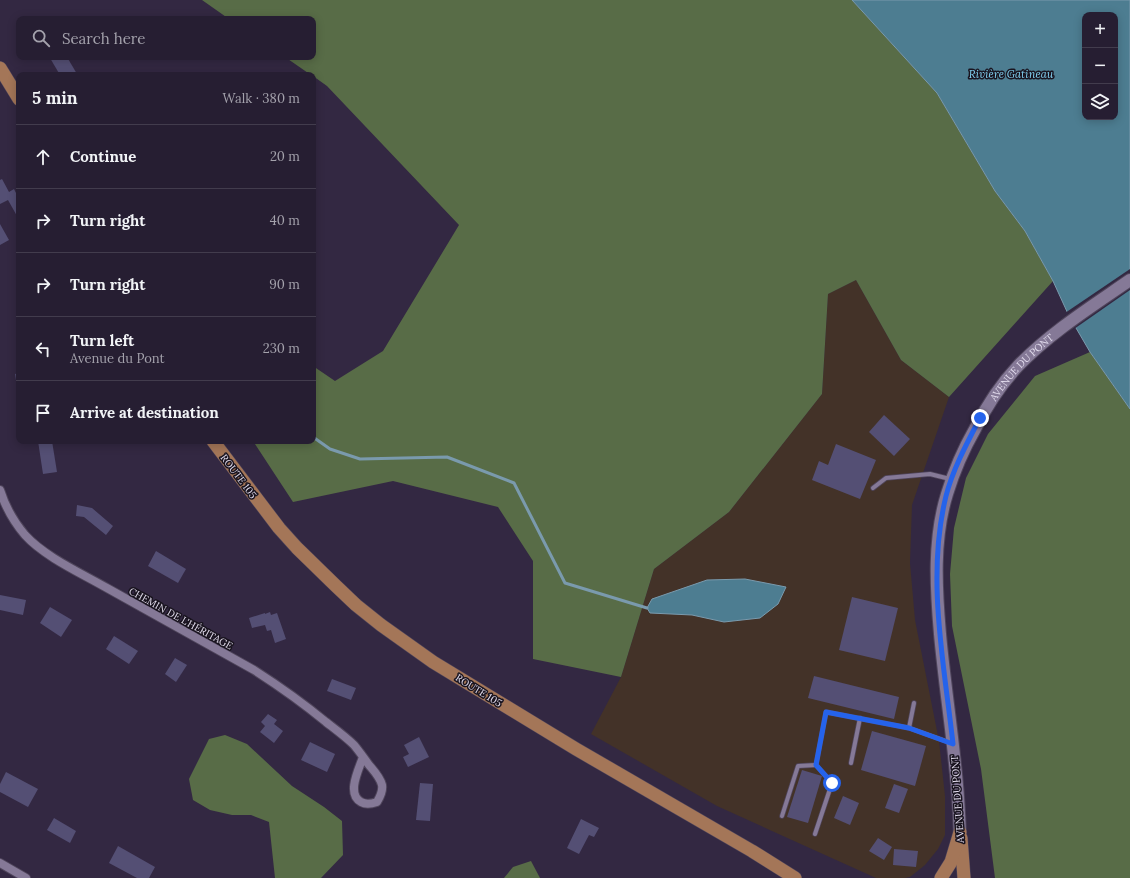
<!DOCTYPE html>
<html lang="en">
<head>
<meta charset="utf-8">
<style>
  :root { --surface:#261e32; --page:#322b3e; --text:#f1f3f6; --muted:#a4a2ac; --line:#423c4d }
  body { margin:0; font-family:Lora,serif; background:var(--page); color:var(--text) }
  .controls { position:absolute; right:12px; top:12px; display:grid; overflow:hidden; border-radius:8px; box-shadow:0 2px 10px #0003 }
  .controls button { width:36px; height:36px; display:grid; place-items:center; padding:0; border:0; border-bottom:1px solid var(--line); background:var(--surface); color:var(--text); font:20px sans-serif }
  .stop { position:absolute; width:12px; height:12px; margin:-9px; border:3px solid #2563eb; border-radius:50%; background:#fff }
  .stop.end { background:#2563eb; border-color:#fff; box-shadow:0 1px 4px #0008 }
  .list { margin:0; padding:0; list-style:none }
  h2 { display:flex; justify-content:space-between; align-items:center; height:52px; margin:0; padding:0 16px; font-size:17px }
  h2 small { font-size:13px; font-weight:400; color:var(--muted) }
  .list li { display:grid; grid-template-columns:26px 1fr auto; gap:12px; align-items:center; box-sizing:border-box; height:64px; padding:0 16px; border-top:1px solid var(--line) }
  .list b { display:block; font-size:15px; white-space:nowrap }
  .list p { margin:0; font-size:13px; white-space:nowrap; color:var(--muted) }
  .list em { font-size:13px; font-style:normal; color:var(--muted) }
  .icon { flex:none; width:22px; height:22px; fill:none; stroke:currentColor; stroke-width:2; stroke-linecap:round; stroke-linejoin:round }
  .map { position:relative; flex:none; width:1130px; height:878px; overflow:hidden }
  .search { position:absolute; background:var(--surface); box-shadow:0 2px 10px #0003; left:16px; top:16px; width:300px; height:44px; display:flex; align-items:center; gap:10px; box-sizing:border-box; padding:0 14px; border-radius:8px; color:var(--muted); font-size:15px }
  .panel { position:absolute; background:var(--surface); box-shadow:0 2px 10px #0003; left:16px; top:72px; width:300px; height:372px; border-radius:8px }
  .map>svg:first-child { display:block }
</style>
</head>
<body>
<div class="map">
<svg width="1130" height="878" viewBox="0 0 1130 878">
  <rect width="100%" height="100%" fill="#332842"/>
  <polygon fill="#433228" points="856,280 901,360 949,397 912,505 910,563 915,620 939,741 945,796 945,835 938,849 925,865 910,877 905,878 876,878 717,806 591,734 621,677 654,569 729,512 822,394 828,294"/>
  <g fill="#586c47">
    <polygon points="202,0 852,0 937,93 995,191 1025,231 1053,281 949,397 901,360 856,280 828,294 822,394 729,512 654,569 621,677 533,659 533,561 498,507 393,481 293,502 253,441 313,441 313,366 335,381 383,351 459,225 327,86 313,76 313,75 311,75 285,57 313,57 313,19 229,19"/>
    <polygon points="1090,352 1130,409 1130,878 995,878 981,769 952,626 950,574 954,528 966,478 988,434 1035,376"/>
    <polygon points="225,735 247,744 292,786 324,807 342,821 343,855 321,878 275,878 269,822 251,815 232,815 210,810 193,800 189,779 209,739"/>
    <polygon points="531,861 540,878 504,878 513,867"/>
  </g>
  <g fill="#4d7d91" stroke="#7a9aad" fill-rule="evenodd">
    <path d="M 852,0 L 1130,0 L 1130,409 L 1090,352 L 1069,316 L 1053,281 L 1025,231 L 995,191 L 937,93 ZM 1085,15 L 1115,15 L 1115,117 L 1085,117 Z"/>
    <polygon points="745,579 786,587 778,604 760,618 724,622 692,615 650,613 647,608 652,599 707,580"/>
  </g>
  <polygon fill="#332842" points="1130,269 1130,290 1074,329 1065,313"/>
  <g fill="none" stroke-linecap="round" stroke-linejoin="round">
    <polyline stroke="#7a9aad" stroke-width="3" points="313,437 330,449 360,459 447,457 514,483 565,583 647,608"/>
  </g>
  <g fill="#544f74">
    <polygon points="51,57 67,57 77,74 60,75 50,58"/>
    <polygon points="2,179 9,192 14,189 19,199 19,214 17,216 8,200 0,204 0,180"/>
    <polygon points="0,224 9,240 0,245"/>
    <polygon points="19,373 19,393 18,393 15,374"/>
    <polygon points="884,415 910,439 894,456 869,432"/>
    <polygon points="38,441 52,441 57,472 43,474"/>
    <polygon points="836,444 876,460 860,499 812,480 819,461 828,465"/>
    <polygon points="77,505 92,508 113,526 106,535 84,517 76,516"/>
    <polygon points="156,551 186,569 178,583 148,566"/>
    <polygon points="0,595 26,600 23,615 0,610"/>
    <polygon points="852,597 898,608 885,661 839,650"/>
    <polygon points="50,607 72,620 61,637 40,623"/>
    <polygon points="270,612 271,615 277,613 286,639 275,643 271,630 267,631 265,625 252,628 249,618 265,613 265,614"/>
    <polygon points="114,636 138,651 129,664 106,649"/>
    <polygon points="175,658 187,665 176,682 165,674"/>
    <polygon points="814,676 899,697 894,719 808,698"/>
    <polygon points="332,679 356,688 351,700 327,691"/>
    <polygon points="268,714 277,720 274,724 283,731 274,743 260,732 265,726 261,722"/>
    <polygon points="872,731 926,746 915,786 861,770"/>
    <polygon points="419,737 429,757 408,767 403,757 409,754 404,745"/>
    <polygon points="310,742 335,754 327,772 301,760"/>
    <polygon points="802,770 822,776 808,823 787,817"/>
    <polygon points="6,772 38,789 28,807 0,792 0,784"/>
    <polygon points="420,783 433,784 430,821 416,820"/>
    <polygon points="894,784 908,789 899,813 885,808"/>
    <polygon points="843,796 859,803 850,825 834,818"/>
    <polygon points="54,818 76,831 70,843 47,830"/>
    <polygon points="581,819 599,828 594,837 589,835 579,854 567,848"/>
    <polygon points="878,838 892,847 884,860 869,851"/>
    <polygon points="118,846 155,867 149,878 137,878 109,863"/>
    <polygon points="894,849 918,851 916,867 893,865"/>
  </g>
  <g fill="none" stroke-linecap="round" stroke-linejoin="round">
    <g stroke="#4f455b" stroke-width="5.5">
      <g id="lane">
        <polyline points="873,488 886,478 930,474 950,479"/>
        <polyline points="909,728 914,703"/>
        <polyline points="851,763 860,718"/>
        <polyline points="782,816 798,766 816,765"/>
        <polyline points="815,834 832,783 816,765 826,712 909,728 951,743"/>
      </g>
    </g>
    <g stroke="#4f455b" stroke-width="10">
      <g id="street">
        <path d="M 0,490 C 5,506 14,522 25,535 C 45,557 81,573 107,588 C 156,615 205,643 254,670 C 279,686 303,703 326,722 C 335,729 346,737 354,745 C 359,751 364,758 369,765 C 374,771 380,777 382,785 C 383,791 380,797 377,802 C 371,804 366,805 361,802 C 346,794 359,769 363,757"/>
        <polyline points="0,863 26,878"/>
      </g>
    </g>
    <g stroke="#4f455b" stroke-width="14">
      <g id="secondary">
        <path id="s1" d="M 960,842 C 960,827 959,812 958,797 C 954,742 945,689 940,634 C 936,588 933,539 947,494 C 954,471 963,450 975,429 C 986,407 1001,384 1018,366 C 1051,332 1091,307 1130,280"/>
      </g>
    </g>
    <g stroke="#4f455b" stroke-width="14">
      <g id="primary">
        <polyline points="0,68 19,99"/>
        <polyline points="213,441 279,528 297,548 336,586 356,605 381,625 433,662 576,749 752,851 795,878"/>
        <polyline points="961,838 964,878"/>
        <polyline points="941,878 951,862 960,832"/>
      </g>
    </g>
    <use href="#lane" stroke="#857997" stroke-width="4"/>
    <use href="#street" stroke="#857997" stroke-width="8"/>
    <use href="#secondary" stroke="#857997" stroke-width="12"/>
    <use href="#primary" stroke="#a47658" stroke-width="13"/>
  </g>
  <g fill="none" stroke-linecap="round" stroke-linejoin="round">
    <path stroke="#2563eb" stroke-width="5" d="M 832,783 L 816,765 L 826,712 L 909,728 L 953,744 C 944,663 926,577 946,496 C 953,469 967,443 980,418"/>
  </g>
  <g text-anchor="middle" stroke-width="3" stroke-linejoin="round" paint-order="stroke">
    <g font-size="10" fill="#e3ddee" stroke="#19141f">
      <text dy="4" stroke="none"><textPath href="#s1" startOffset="499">AVENUE DU PONT</textPath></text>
      <text transform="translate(239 476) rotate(53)" y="4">ROUTE 105</text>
      <text transform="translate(181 618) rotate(29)" y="4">CHEMIN DE L'HÉRITAGE</text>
      <text transform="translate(479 690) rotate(32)" y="4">ROUTE 105</text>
      <text transform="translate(957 799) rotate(-94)" y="4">AVENUE DU PONT</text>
    </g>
    <g font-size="11" font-style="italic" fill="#81d0f0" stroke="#19141f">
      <text x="1011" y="78">Rivière Gatineau</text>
    </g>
  </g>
</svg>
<div class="controls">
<button>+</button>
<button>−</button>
<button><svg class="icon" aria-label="layers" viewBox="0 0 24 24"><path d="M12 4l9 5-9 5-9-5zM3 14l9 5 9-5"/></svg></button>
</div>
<div class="stop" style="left:832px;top:783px"></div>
<div class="stop end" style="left:980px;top:418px"></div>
<div class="search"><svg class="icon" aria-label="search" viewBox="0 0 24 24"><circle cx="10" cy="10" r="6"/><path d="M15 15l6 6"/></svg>Search here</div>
<section class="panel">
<h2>5 min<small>Walk · 380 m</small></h2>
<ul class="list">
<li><svg class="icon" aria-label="ahead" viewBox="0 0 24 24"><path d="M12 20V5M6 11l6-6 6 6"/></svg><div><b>Continue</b></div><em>20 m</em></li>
<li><svg class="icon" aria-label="right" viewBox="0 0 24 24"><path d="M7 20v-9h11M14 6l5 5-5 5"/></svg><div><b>Turn right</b></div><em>40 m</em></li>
<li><svg class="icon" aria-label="right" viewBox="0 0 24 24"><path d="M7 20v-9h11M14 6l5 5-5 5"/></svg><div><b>Turn right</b></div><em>90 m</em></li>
<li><svg class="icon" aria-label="left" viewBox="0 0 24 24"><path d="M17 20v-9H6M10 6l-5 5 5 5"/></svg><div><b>Turn left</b><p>Avenue du Pont</p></div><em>230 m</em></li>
<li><svg class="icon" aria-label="arrive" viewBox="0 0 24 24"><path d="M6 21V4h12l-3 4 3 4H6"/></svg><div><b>Arrive at destination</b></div></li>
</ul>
</section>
</div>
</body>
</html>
